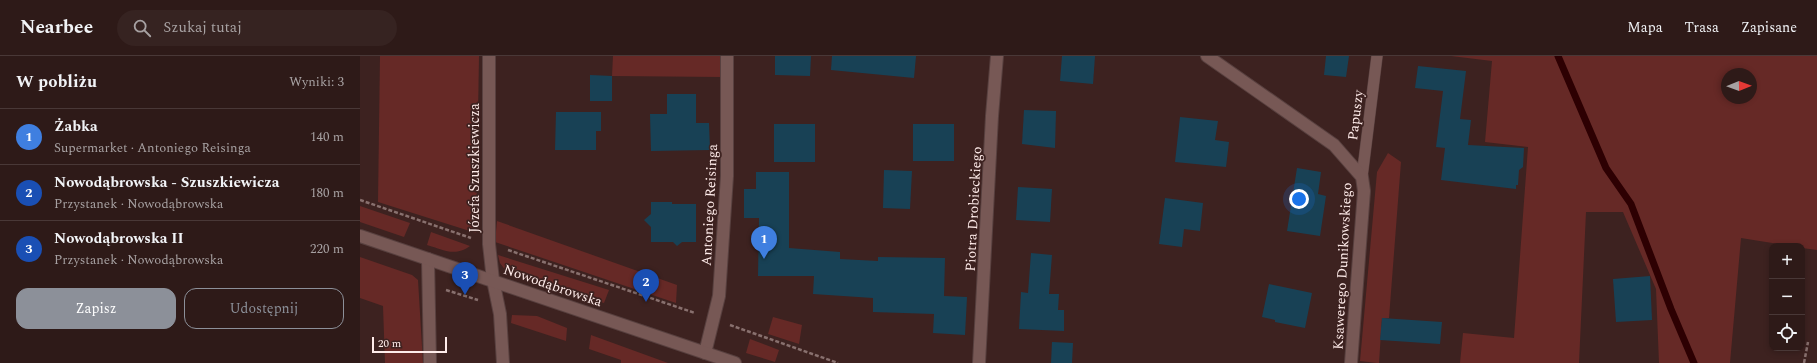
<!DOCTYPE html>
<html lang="pl">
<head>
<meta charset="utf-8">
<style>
  :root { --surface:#2e1a18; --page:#362321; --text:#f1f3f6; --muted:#a7a1a2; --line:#493837; --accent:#8c9099 }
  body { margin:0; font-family:Spectral,serif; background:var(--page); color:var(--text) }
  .controls { position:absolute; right:12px; bottom:12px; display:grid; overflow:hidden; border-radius:8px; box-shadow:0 2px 6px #0003 }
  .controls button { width:36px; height:36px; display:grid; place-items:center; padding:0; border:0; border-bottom:1px solid var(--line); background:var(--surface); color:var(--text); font:20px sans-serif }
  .compass { position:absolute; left:1361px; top:12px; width:36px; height:36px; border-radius:50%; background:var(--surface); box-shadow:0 2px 6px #0003; rotate:89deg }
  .scale { position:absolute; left:12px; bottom:10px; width:75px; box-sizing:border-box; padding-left:4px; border:2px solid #ffecea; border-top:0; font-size:11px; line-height:14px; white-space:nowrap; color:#ffecea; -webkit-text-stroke:3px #3d2220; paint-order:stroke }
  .you { position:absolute; left:939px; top:143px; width:14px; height:14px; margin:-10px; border:3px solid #fff; border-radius:50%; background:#1a73e8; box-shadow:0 0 0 6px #1a73e833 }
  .badge { display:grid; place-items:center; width:26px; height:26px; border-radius:50%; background:var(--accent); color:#fff; font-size:13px; font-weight:700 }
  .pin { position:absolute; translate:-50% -33px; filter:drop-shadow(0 1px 2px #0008) }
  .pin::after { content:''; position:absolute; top:21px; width:14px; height:12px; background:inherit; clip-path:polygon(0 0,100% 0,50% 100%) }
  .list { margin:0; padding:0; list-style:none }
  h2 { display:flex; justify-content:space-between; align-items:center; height:52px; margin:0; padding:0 16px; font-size:17px }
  h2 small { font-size:13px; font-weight:400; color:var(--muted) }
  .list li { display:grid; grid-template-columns:26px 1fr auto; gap:12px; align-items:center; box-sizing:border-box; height:56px; padding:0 16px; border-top:1px solid var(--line) }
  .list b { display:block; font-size:15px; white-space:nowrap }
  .list p { margin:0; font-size:13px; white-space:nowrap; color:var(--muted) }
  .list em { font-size:13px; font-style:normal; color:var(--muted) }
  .actions { display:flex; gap:8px; padding:12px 16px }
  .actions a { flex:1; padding:9px 0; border:1px solid var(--accent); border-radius:12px; text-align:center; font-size:14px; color:var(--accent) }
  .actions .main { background:var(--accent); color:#fff }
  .icon { flex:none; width:22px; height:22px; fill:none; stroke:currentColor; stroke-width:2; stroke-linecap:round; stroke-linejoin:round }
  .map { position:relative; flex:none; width:1457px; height:307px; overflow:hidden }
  header { display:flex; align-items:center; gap:24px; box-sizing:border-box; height:56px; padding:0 20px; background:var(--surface); border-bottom:1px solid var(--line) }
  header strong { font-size:19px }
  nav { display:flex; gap:22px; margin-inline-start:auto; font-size:14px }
  .search { width:280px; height:36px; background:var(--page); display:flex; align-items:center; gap:10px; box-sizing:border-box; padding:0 14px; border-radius:22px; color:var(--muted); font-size:15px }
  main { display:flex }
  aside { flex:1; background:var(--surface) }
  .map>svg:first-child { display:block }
</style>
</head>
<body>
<header>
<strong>Nearbee</strong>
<div class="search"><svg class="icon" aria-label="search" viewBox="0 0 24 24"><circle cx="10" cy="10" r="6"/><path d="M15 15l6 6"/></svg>Szukaj tutaj</div>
<nav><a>Mapa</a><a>Trasa</a><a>Zapisane</a></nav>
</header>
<main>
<aside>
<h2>W pobliżu<small>Wyniki: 3</small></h2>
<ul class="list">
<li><span class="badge" style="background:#3f7fe0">1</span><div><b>Żabka</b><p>Supermarket · Antoniego Reisinga</p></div><em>140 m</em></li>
<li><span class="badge" style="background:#1a4fb4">2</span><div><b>Nowodąbrowska - Szuszkiewicza</b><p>Przystanek · Nowodąbrowska</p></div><em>180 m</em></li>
<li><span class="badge" style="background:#1a4fb4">3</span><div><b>Nowodąbrowska II</b><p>Przystanek · Nowodąbrowska</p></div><em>220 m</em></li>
</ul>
<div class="actions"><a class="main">Zapisz</a><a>Udostępnij</a></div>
</aside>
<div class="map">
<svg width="1457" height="307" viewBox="0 0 1457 307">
  <rect width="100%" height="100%" fill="#3d2220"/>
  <g fill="#662926" fill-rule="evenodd">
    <polygon points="20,0 119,0 116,177 18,146"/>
    <polygon points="253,0 362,0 362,21 252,20"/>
    <path d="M 1091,0 L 1457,0 L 1457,194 L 1442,192 L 1442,190 L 1431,190 L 1381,182 L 1370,307 L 1299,307 L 1296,233 L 1263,156 L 1226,156 L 1219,307 L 1100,307 L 1103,277 L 1154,282 L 1168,91 L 1125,86 L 1132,5 ZM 1367,18 L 1391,18 L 1391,42 L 1367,42 Z"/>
    <polygon points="1028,97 1041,106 1029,262 1022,262 1019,307 1017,307 1000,305 1017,116"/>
    <polygon points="0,150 50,167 44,181 0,166"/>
    <polygon points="137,165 317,229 316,247 135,186"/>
    <path d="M 71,176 L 110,190 C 95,201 84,194 67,189 Z"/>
    <polygon points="138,199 249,234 244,247 146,215 140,207"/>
    <polygon points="0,201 52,219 58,224 63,307 25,307 23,250 0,242"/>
    <polygon points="152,259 177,260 207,272 206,285 151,267"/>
    <polygon points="413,261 442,269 439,288 408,278"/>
    <polygon points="231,279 308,307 261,307 261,304 229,293"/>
    <polygon points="390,283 419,294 415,306 386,297"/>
  </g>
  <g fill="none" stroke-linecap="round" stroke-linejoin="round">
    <polyline stroke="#2d0002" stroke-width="7" points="1198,0 1246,112 1271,148 1311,253 1334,307"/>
  </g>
  <g fill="#184155">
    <polygon points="415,0 451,0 450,20 415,19"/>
    <polygon points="472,0 556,0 554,22 471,14"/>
    <polygon points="702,0 735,0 733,28 700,25"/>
    <polygon points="966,0 989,0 986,21 964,19"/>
    <polygon points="1058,10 1106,15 1100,63 1111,64 1108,89 1164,92 1163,111 1159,114 1158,129 1156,129 1156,133 1081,124 1085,92 1076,91 1083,35 1055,32"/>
    <polygon points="230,19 252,20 252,45 230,45"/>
    <polygon points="307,38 336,38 336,67 349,67 350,94 291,95 290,58 307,58"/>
    <polygon points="664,54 696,55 695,92 662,88"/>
    <polygon points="196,56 241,56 241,75 236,75 236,94 195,94"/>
    <polygon points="820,61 858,65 855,84 869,86 866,111 815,106"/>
    <rect x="414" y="68" width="41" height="38"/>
    <rect x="553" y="68" width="41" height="37"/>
    <polygon points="937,112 961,116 958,138 966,140 960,180 927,175"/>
    <polygon points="524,114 552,115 550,153 523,152"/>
    <polygon points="396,116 429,116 429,192 480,196 480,203 518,205 518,201 585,202 584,240 607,241 605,279 573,277 574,258 513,256 513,242 453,238 454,220 398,220 399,162 384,162 384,133 396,133"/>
    <polygon points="658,131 692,133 690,166 656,164"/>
    <polygon points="805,142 843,147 840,175 824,173 822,191 799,188"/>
    <polygon points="291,146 312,146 312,148 336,148 336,186 322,186 317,190 313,186 291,186 291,171 284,164 291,158"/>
    <polygon points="671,197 692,199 689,238 699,238 698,254 704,254 704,275 659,273 661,236 668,237"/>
    <polygon points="1290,220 1292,264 1256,266 1253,223"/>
    <polygon points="909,228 952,237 945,272 915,266 915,264 902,261"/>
    <polygon points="1022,262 1082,266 1080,288 1020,284"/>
    <polygon points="692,286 713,287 712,307 691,307"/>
  </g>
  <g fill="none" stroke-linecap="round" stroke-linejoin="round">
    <g stroke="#58403f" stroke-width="12">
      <polyline id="lane" points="1002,121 1017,0"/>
    </g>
    <g stroke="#58403f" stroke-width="14">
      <g id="street">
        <polyline points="129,0 129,188 133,224 140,258 143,307"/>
        <polyline points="847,0 974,89 1002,121 1004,135 991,307"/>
        <polyline points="68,203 70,307"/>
        <polyline points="345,297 359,240 367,120 367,0"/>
        <polyline points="619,307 632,60 637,0"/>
      </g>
    </g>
    <g stroke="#58403f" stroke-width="14">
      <polyline id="secondary" points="0,180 375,307"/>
    </g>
    <g stroke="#88706e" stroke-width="2.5" stroke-dasharray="4 2" stroke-linecap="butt">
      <polyline points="0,144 111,182"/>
      <polyline points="148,194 335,257"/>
      <polyline points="86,234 118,244"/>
      <polyline points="370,269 478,307"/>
      <polyline points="1444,307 1448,286"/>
    </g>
    <use href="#lane" stroke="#775855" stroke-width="11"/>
    <use href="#street" stroke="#775855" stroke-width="12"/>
    <use href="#secondary" stroke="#775855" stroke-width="12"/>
  </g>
  <g text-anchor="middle" stroke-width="3.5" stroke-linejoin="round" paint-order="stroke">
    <g font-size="14" fill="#ffecea" stroke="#3d2220">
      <text transform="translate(995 59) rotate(-83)" y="5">Papuszy</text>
      <text transform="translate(114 112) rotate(-90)" y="5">Józefa Szuszkiewicza</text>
      <text transform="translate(349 149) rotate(-87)" y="5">Antoniego Reisinga</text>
      <text transform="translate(613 153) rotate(-87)" y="5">Piotra Drobieckiego</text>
      <text transform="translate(982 210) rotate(-87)" y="5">Ksawerego Dunikowskiego</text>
      <text transform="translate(193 229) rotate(19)" y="5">Nowodąbrowska</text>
    </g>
  </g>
</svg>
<div class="controls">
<button>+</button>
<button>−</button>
<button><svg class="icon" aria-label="locate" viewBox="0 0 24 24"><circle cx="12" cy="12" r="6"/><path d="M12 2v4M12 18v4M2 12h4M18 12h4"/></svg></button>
</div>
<svg class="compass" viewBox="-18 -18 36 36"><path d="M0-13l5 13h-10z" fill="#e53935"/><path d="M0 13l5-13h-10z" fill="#a7a1a2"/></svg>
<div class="scale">20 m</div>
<div class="you"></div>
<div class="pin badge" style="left:404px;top:203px;background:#3f7fe0">1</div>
<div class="pin badge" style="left:286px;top:246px;background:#1a4fb4">2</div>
<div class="pin badge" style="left:105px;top:239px;background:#1a4fb4">3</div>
</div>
</main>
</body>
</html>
